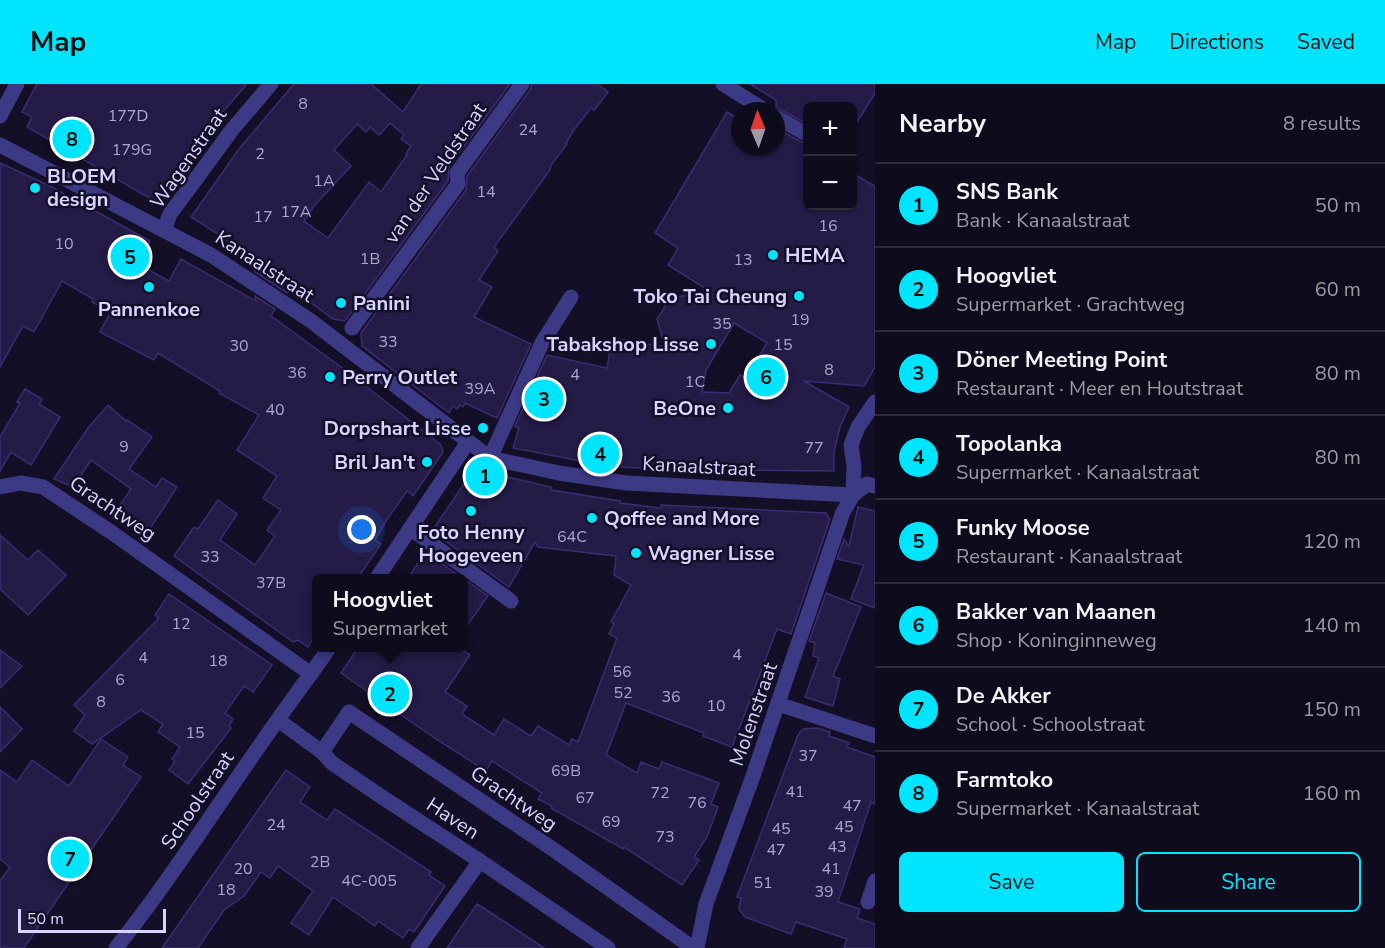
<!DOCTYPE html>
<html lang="en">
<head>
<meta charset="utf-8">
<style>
  :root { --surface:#0e0b1c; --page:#171425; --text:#f1f3f6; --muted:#9b9ba3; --line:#2e2b3b; --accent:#00e5ff }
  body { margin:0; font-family:"Nunito Sans",sans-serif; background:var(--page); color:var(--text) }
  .controls { position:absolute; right:18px; top:18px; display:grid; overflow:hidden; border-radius:9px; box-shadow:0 2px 4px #0004 }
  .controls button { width:54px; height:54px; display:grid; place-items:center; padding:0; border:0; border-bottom:2px solid var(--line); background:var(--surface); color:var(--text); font:30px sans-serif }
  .compass { position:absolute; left:731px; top:18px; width:54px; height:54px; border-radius:50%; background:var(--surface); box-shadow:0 2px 4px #0004; rotate:358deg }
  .scale { position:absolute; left:18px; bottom:15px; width:148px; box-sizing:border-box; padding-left:6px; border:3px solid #d9d4ff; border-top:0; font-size:16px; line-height:21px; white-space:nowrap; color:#d9d4ff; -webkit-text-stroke:4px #130f26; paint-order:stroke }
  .you { position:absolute; left:362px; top:446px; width:21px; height:21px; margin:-15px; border:4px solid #fff; border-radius:50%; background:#1a73e8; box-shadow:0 0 0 9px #1a73e833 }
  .badge { display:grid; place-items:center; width:39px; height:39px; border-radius:50%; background:var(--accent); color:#111; font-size:20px; font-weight:700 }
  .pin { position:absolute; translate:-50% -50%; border:3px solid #fff; box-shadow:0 2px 6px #0006 }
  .popup { position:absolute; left:312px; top:490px; width:156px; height:78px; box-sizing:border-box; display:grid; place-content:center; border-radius:9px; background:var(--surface); filter:drop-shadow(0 2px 4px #0005); font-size:20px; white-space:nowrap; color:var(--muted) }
  .popup b { font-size:22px; color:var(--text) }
  .popup::after { content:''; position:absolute; left:50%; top:100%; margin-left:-12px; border:12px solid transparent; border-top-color:var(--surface) }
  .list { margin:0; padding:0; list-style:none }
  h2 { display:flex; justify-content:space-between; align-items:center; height:78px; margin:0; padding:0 24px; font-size:26px }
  h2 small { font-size:20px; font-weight:400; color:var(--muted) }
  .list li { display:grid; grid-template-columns:39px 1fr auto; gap:18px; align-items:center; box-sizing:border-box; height:84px; padding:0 24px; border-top:2px solid var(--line) }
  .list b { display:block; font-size:22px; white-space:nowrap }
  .list p { margin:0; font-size:20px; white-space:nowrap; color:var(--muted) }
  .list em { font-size:20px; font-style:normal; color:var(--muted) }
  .actions { display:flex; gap:12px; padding:18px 24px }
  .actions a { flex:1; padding:14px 0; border:2px solid var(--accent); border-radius:9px; text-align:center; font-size:21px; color:var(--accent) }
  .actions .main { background:var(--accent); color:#111 }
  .map { position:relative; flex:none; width:875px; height:864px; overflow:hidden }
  header { display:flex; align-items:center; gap:36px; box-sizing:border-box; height:84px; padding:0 30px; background:var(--accent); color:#111 }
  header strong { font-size:28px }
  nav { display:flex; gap:33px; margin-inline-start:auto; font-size:21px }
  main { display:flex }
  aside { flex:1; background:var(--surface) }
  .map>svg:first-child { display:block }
</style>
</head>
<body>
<header>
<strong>Map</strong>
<nav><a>Map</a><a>Directions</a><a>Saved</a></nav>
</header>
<main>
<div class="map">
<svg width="875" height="864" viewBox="0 0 875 864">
  <rect width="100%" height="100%" fill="#130f26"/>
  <g fill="#241b47" stroke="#3b2d73" stroke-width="1.5" fill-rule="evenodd">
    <polygon points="37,0 247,0 215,37 160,113 151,115 27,43 32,33 22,28"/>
    <path d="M 294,0 L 371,0 L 403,28 L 421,0 L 510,0 L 449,83 L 448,97 L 345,237 L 333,235 L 291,204 L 287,209 L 255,188 L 254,173 L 191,133 L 239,65 ZM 390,39 L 404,51 L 401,55 L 411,62 L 406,70 L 407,71 L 381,108 L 369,98 L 328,154 L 304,137 L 314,122 L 351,82 L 334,66 L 357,40 L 366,48 L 370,43 L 379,51 Z"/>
    <polygon points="532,0 597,0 608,8 599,20 594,26 591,24 573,47 566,59 567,60 551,81 550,86 494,163 498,167 479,196 492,203 474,233 531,260 497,334 465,319 463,323 460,321 457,325 453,322 449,329 362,262 361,249 466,106 467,92 530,6"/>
    <polygon points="750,0 875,0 875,9 852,46 852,22 807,22 807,40 776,23 776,16"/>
    <path d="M 727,28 L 740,36 L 740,63 L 776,63 L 776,44 L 807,61 L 807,122 L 852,122 L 852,89 L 875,102 L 875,283 L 864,302 L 804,297 L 849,323 L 840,343 L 834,368 L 834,387 L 744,386 L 745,384 L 659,380 L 659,385 L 621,383 L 622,377 L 592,373 L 590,379 L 513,364 L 519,344 L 515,342 L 547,271 L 607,284 L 612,254 L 665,263 L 657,235 L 670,215 L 708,206 L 668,181 L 678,164 L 655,149 ZM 734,239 L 767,259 L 746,294 L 740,291 L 729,309 L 702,308 L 706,286 Z"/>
    <polygon points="0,79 50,102 150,157 138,180 169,197 181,175 256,217 255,212 275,225 271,232 344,285 441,361 443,368 413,412 407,407 386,437 375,456 381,460 357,495 316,495 316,550 308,563 298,556 293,558 174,472 194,443 198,445 218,416 237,430 220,456 255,481 275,452 267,446 281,426 263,414 277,392 237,366 259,331 219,309 220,307 158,269 154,276 100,248 110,229 92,218 93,215 62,197 34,248 23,242 0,283"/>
    <polygon points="25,305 42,315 39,320 60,333 31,381 11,368 0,387 0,353 20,319 17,318"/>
    <polygon points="108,321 126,337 127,336 152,353 129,385 156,403 162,394 177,403 146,451 114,430 131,405 91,376 73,403 54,395 88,344"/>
    <polygon points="477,386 551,403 551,406 620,417 620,419 661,424 661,421 826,429 830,435 791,550 777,545 732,663 703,652 704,649 626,619 606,671 637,689 641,678 659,685 662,678 719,699 711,720 718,723 707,753 694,773 699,776 682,801 624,763 623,765 551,724 552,722 538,715 542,709 492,677 486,687 433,653 341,589 358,564 459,564 470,571 445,608 467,622 462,630 494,651 504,635 531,652 538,642 569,661 572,655 578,658 617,554 609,550 614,540 611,538 631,501 614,491 616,472 538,463 535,458 509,503 437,451 432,447 472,388"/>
    <polygon points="858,423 875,427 875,524 851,515 864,481 837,475 844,455 849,462"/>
    <polygon points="0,451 28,476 38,466 66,491 28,531 0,505"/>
    <polygon points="426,468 463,495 407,495"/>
    <polygon points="464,495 488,512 464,546"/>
    <polygon points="826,509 861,523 833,592 840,595 833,622 805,613 819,574 813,572 815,559 809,557"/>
    <polygon points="169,510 272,581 253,608 244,602 225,629 233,635 229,642 231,644 188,700 169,686 175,677 172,675 180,663 158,648 163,640 141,626 92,660 74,647 85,631 74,621 159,534 155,531"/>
    <polygon points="0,566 22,582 0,604"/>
    <polygon points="0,623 22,645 0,668"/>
    <polygon points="818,644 830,648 829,652 849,659 847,663 875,673 875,720 871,718 838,818 860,825 857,834 875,840 875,864 844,864 847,855 796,838 791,850 745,833 739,825 741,814 737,813 798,651 803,645"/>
    <polygon points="101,655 128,673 123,681 141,693 24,864 0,864 0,797 10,783 0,775 0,686 17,698 32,676 69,702"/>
    <polygon points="286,686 310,703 300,718 327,736 335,725 431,788 429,791 445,802 414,848 409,845 403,854 378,837 375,842 333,813 309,851 291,839 313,807 278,782 270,794 261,788 244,812 224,826 198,864 162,864"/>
    <polygon points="477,820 502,836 544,864 447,864"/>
  </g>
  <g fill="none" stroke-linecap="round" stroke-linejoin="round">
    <g stroke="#3d3a85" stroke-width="15">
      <polyline points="776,33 808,51"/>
      <polyline points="0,61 211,171 311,237 490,374 559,389 626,399 853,411"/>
      <polyline points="164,146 170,130 196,95"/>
      <polyline points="490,374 542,259 571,213"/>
      <polyline points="411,445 511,517"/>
      <polyline points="377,494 468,358"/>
      <polyline points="311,590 329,564"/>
    </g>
    <g stroke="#3d3a85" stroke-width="15">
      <polyline points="723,0 761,24"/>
      <polyline points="0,32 17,0"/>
      <polyline points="196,95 231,47 271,0"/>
      <polyline points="352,244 458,100 457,89 522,0"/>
      <path d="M 0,403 L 21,399 L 43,403 L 111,448 L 311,590 C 243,680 186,776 116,864"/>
      <polyline points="853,411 854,383 851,361 858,343 875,318"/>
      <polyline points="778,620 875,652"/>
      <polyline points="278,636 322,668 332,679 382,713 480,777 608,864"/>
      <polyline points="322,668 349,628 557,768 693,864"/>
      <polyline points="868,818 875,797"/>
      <polyline points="418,864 480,777"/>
      <polyline points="697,864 706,820 752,695 843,428 853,411 867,400 875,402"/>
    </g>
  </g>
  <g fill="#00e5ff" stroke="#130f26" stroke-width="2">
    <circle cx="35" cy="104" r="6"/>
    <circle cx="773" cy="171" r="6"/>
    <circle cx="149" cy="203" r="6"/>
    <circle cx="799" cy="212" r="6"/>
    <circle cx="341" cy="219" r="6"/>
    <circle cx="711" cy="260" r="6"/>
    <circle cx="330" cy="293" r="6"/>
    <circle cx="728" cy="324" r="6"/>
    <circle cx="483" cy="344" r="6"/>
    <circle cx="427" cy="378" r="6"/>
    <circle cx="471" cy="427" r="6"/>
    <circle cx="592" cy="434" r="6"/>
    <circle cx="636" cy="469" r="6"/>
  </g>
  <g text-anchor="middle" stroke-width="5" stroke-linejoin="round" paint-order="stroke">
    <g font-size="16" fill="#aca6d1">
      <text x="303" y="25">8</text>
      <text x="128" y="37">177D</text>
      <text x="528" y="51">24</text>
      <text x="132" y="71">179G</text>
      <text x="260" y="75">2</text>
      <text x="324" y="102">1A</text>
      <text x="486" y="113">14</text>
      <text x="296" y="133">17A</text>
      <text x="263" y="138">17</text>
      <text x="828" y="147">16</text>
      <text x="64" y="165">10</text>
      <text x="370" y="180">1B</text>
      <text x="743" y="181">13</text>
      <text x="800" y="241">19</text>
      <text x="722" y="245">35</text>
      <text x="388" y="263">33</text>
      <text x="783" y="266">15</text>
      <text x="239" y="267">30</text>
      <text x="829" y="291">8</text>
      <text x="297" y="294">36</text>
      <text x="575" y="296">4</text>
      <text x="695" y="303">1C</text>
      <text x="480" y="310">39A</text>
      <text x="275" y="331">40</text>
      <text x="124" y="368">9</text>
      <text x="814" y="369">77</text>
      <text x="572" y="458">64C</text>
      <text x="210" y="478">33</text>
      <text x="271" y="504">37B</text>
      <text x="181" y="545">12</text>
      <text x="737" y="576">4</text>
      <text x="143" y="579">4</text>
      <text x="218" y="582">18</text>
      <text x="622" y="593">56</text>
      <text x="120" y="601">6</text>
      <text x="623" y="614">52</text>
      <text x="671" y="618">36</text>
      <text x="101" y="623">8</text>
      <text x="716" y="627">10</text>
      <text x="195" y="654">15</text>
      <text x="808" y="677">37</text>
      <text x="566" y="692">69B</text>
      <text x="795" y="713">41</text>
      <text x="660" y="714">72</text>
      <text x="585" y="719">67</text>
      <text x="697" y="724">76</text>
      <text x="852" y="727">47</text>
      <text x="611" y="743">69</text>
      <text x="276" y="746">24</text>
      <text x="844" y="748">45</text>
      <text x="781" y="750">45</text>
      <text x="665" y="758">73</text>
      <text x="837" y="768">43</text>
      <text x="776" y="771">47</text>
      <text x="320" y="783">2B</text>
      <text x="243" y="790">20</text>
      <text x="831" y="790">41</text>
      <text x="369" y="802">4C-005</text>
      <text x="763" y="804">51</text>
      <text x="226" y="811">18</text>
      <text x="824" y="813">39</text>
    </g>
    <g font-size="20" fill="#d9d4ff" stroke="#130f26">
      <text transform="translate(188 74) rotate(-55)" y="7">Wagenstraat</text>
      <text transform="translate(435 89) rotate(-56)" y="7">van der Veldstraat</text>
      <text transform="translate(265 182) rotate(33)" y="7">Kanaalstraat</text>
      <text transform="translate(699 382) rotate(3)" y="7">Kanaalstraat</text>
      <text transform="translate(113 424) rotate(34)" y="7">Grachtweg</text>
      <text transform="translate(753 630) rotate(-71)" y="7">Molenstraat</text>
      <text transform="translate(514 714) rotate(34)" y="7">Grachtweg</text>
      <text transform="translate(197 716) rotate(-56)" y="7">Schoolstraat</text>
      <text transform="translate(453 734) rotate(33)" y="7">Haven</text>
    </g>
    <g font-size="20" font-weight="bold" fill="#d9d4ff" stroke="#130f26" text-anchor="start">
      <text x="47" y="99">BLOEM<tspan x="47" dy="23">design</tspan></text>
      <text x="785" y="178">HEMA</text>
      <text x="787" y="219" text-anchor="end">Toko Tai Cheung</text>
      <text x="353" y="226">Panini</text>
      <text x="149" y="232" text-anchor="middle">Pannenkoe</text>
      <text x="699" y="267" text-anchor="end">Tabakshop Lisse</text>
      <text x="342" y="300">Perry Outlet</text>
      <text x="716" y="331" text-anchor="end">BeOne</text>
      <text x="471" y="351" text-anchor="end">Dorpshart Lisse</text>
      <text x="415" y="385" text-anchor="end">Bril Jan't</text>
      <text x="604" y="441">Qoffee and More</text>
      <text x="471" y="455" text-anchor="middle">Foto Henny<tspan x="471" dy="23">Hoogeveen</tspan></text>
      <text x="648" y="476">Wagner Lisse</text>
    </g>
  </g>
</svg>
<div class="controls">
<button>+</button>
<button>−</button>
</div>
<svg class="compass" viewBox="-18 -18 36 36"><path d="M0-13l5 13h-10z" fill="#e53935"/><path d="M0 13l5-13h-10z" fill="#9b9ba3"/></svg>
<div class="scale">50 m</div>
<div class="you"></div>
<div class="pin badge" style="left:485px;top:392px">1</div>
<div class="pin badge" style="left:390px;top:610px">2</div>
<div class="popup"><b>Hoogvliet</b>Supermarket</div>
<div class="pin badge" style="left:544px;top:315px">3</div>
<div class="pin badge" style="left:600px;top:370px">4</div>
<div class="pin badge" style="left:130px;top:173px">5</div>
<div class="pin badge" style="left:766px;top:293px">6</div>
<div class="pin badge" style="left:70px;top:775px">7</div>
<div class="pin badge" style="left:72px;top:55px">8</div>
</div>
<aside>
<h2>Nearby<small>8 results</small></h2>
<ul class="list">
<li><span class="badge">1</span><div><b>SNS Bank</b><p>Bank · Kanaalstraat</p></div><em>50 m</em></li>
<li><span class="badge">2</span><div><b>Hoogvliet</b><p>Supermarket · Grachtweg</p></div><em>60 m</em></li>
<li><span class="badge">3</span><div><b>Döner Meeting Point</b><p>Restaurant · Meer en Houtstraat</p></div><em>80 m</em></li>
<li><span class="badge">4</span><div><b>Topolanka</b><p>Supermarket · Kanaalstraat</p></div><em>80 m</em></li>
<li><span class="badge">5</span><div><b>Funky Moose</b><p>Restaurant · Kanaalstraat</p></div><em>120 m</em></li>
<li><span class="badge">6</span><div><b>Bakker van Maanen</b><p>Shop · Koninginneweg</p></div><em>140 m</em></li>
<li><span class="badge">7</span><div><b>De Akker</b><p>School · Schoolstraat</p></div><em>150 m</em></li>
<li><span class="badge">8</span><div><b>Farmtoko</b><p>Supermarket · Kanaalstraat</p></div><em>160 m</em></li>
</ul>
<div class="actions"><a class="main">Save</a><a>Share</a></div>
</aside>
</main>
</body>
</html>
